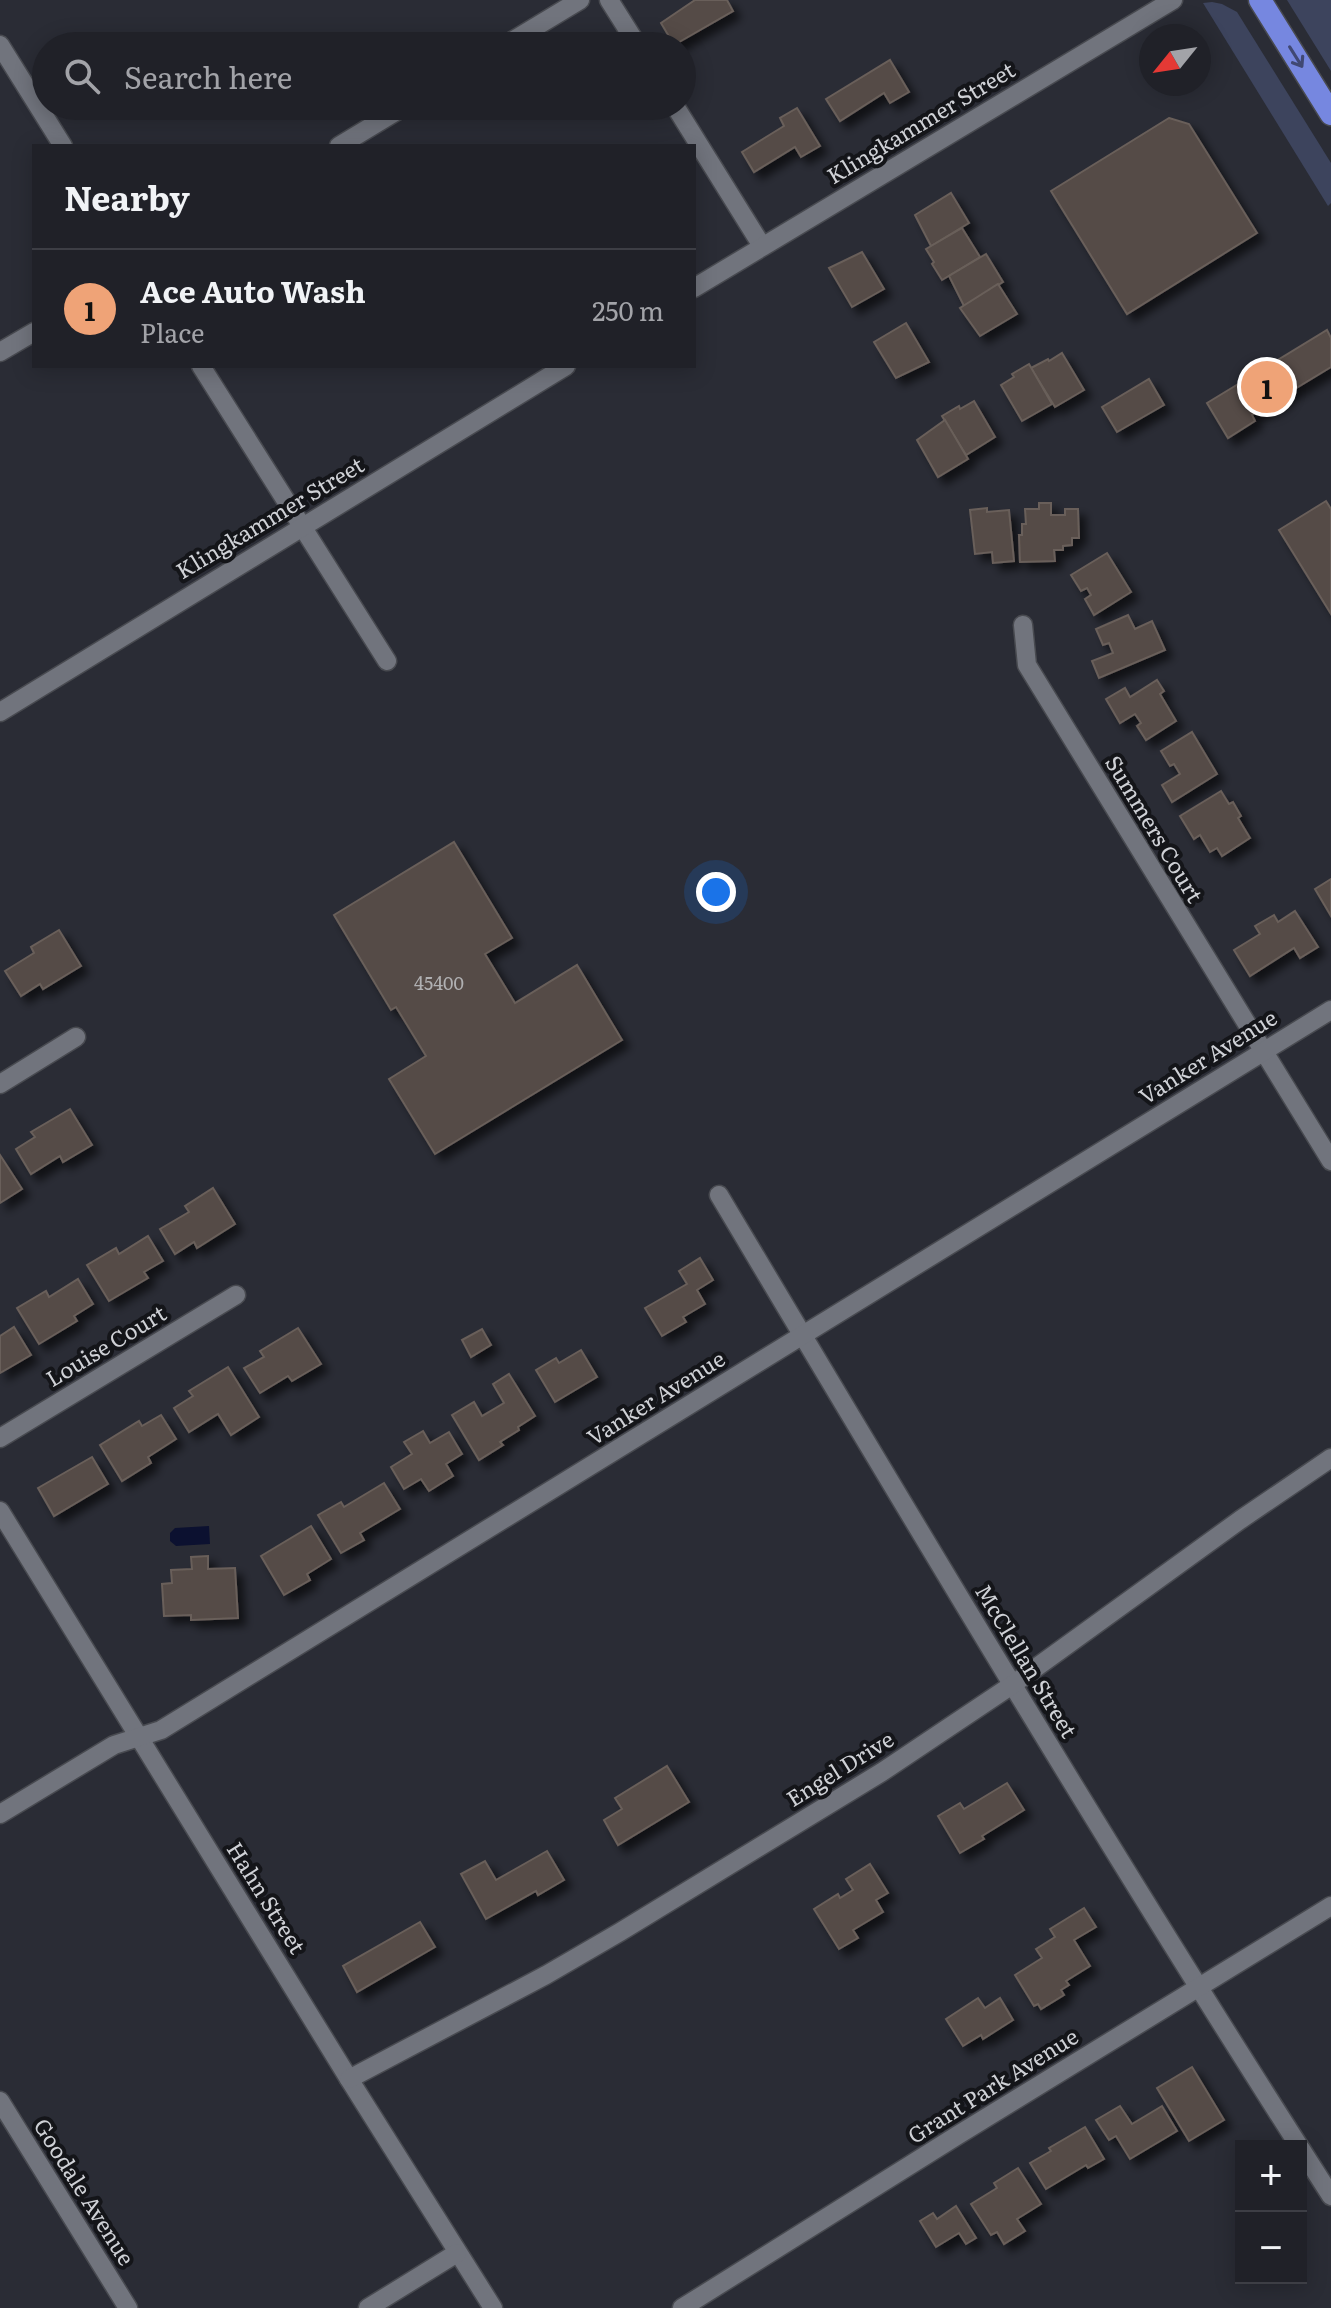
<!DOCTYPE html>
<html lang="en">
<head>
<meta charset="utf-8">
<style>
  :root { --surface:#202128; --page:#282930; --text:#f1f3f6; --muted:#a2a3a8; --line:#3d3e45; --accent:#efa377 }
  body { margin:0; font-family:Literata,serif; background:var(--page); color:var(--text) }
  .controls { position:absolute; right:24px; bottom:24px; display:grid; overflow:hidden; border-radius:0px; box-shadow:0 4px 20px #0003 }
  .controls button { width:72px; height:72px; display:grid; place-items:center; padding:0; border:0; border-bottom:2px solid var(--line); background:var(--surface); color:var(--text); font:40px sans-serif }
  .compass { position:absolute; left:1139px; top:24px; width:72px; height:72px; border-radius:50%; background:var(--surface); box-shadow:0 4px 20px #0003; rotate:240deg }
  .you { position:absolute; left:716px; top:892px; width:28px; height:28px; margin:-20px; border:6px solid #fff; border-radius:50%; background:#1a73e8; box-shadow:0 0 0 12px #1a73e833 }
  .badge { display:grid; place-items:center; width:52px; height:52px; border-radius:50%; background:var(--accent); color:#111; font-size:26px; font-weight:700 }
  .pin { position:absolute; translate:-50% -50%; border:4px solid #fff; box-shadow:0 2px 8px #0006 }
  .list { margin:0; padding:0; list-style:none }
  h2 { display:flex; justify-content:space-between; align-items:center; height:104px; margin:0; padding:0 32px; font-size:34px }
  h2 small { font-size:26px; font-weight:400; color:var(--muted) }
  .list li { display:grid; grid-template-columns:52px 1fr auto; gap:24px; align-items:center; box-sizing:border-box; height:120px; padding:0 32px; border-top:2px solid var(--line) }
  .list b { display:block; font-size:30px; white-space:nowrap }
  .list p { margin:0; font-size:26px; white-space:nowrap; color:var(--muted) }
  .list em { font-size:26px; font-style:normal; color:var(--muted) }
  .icon { flex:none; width:44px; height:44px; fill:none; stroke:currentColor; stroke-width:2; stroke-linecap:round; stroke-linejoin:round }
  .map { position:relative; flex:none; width:1331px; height:2308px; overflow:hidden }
  .search { position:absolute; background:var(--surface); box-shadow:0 4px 20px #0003; left:32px; top:32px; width:664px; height:88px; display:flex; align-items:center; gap:20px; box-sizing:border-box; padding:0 28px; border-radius:44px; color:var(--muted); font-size:30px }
  .panel { position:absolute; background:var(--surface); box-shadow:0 4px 20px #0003; left:32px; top:144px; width:664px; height:224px; border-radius:0px }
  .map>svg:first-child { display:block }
</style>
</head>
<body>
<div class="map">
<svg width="1331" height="2308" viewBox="0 0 1331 2308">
  <defs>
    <filter id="shadow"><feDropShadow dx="7" dy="7" stdDeviation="4" flood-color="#0009"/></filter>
  </defs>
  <rect width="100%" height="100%" fill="#2a2c35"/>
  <g fill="#3d445d">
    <polygon points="1287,0 1331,0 1331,71"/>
    <polygon points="1212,2 1222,4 1237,12 1331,163 1331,203 1328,206 1203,3"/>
  </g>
  <polygon fill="#0c1130" points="209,1526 210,1544 176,1546 170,1541 170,1533 175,1528"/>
  <g fill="#554b46" stroke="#695f5a" stroke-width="2" filter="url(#shadow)">
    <polygon points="695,0 727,0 733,11 674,45 661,23"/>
    <polygon points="890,60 909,92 890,103 884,93 840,121 826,99"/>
    <polygon points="797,108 820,146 801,157 795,147 754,172 742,152 784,126 780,118"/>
    <polygon points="1169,118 1189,124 1257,233 1127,314 1051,191"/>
    <polygon points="951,193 969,223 931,246 915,215"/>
    <polygon points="962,228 980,257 942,280 932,264 934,262 926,249"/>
    <polygon points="862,252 884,289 852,307 829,268"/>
    <polygon points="986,254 1003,282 964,306 949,276"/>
    <polygon points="998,284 1017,314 980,336 960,308"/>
    <polygon points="906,323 929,362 896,378 874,342"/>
    <polygon points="1327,330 1331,338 1331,367 1252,415 1255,421 1228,438 1207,403"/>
    <polygon points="1062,353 1084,390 1055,407 1031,368 1048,359 1049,361"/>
    <polygon points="1029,364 1052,404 1022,421 1001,385 1014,377 1012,374"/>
    <polygon points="1149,379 1164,405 1117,432 1102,407"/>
    <polygon points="974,401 995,437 966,455 942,416 959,406 960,409"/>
    <polygon points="945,420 968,459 938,477 917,440"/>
    <polygon points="1326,501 1331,509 1331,614 1279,530"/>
    <polygon points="1039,503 1051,503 1051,515 1065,515 1065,509 1078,509 1079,538 1072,538 1072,545 1063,546 1063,550 1054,550 1055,561 1020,562 1019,535 1022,535 1022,524 1026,524 1025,509 1039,509"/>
    <polygon points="987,508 987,512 1009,510 1014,561 993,563 992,552 975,554 970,510"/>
    <polygon points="1107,553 1131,592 1094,615 1085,599 1091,595 1087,588 1081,591 1071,575"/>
    <polygon points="1128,615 1135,629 1152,621 1165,650 1099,678 1092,661 1113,653 1109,643 1103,645 1096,629"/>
    <polygon points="1157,680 1164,691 1160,694 1176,721 1146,740 1137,726 1141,723 1135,714 1120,723 1106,699 1125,688 1130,697"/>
    <polygon points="1192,732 1217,774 1172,802 1162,785 1180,774 1174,764 1170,766 1161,751"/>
    <polygon points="1221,791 1229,804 1233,802 1241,816 1238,818 1250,838 1222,856 1217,848 1210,852 1200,835 1194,839 1180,816"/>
    <polygon points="454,842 512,938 485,954 515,1003 577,965 622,1040 435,1154 389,1079 426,1056 396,1007 391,1010 334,915"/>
    <polygon points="1331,879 1331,916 1315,889"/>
    <polygon points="1295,911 1318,947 1300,958 1294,948 1250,976 1234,950 1260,934 1255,926 1274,915 1278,922"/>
    <polygon points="59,930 81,966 43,989 40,984 21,996 5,971 34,953 31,947"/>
    <polygon points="70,1109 92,1145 63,1162 60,1156 31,1174 16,1149 35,1137 31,1132"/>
    <polygon points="0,1155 22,1189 0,1203"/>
    <polygon points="213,1188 235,1224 197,1248 194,1242 175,1254 160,1229 189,1212 185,1206"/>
    <polygon points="148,1236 163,1261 144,1272 148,1278 109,1301 87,1265 116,1248 119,1254"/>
    <polygon points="700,1258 713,1280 697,1290 705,1304 683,1317 686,1322 662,1336 645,1308 687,1284 679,1271"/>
    <polygon points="78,1279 93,1304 74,1316 77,1321 39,1344 17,1308 46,1291 49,1297"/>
    <polygon points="14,1327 31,1355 0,1373 0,1336"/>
    <polygon points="298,1328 321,1364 292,1381 288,1376 260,1393 244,1368 264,1357 260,1351"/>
    <polygon points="482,1329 491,1345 471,1357 462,1340"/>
    <polygon points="581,1350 597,1377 555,1402 536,1370 556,1358 559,1363"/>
    <polygon points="228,1367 259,1417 231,1435 218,1414 189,1432 174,1408 193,1396 189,1391"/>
    <polygon points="509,1374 535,1416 518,1427 519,1430 500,1442 503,1445 479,1460 452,1415 474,1402 482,1416 504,1403 493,1384"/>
    <polygon points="161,1415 176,1439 148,1457 151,1463 122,1481 100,1445 139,1421 142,1426"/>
    <polygon points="423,1431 430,1443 449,1432 462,1454 446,1464 453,1476 429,1491 421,1479 404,1489 391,1467 412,1454 404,1442"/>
    <polygon points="92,1457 108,1484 54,1516 38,1488"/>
    <polygon points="384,1483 400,1509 360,1533 364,1540 341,1553 318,1515 341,1502 344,1507"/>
    <polygon points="311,1526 331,1559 307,1574 310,1580 284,1595 261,1556"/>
    <polygon points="208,1556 208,1569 235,1568 238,1618 191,1620 191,1615 164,1616 162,1584 172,1583 171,1570 192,1569 191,1557"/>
    <polygon points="667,1766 689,1802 618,1845 604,1820 622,1809 615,1798"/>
    <polygon points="1007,1783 1024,1810 982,1836 984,1839 960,1853 938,1816 960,1803 964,1809"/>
    <polygon points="547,1851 564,1880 538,1895 536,1891 486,1919 461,1874 485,1861 496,1880"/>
    <polygon points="870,1864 888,1893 876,1900 883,1912 853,1930 858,1938 839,1949 814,1909 838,1894 840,1898 853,1890 846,1879"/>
    <polygon points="1084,1908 1096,1927 1074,1940 1090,1966 1066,1981 1069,1985 1061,1990 1064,1995 1041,2009 1038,2004 1034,2006 1015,1975 1042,1958 1036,1949 1055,1937 1050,1929"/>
    <polygon points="420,1922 435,1947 357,1992 343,1966"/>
    <polygon points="978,1998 985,2008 1000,1998 1013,2020 983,2039 981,2035 963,2046 946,2019"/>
    <polygon points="1192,2067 1224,2120 1189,2141 1157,2088"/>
    <polygon points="1120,2106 1132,2124 1162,2106 1177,2131 1130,2159 1116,2136 1109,2140 1096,2120"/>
    <polygon points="1085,2127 1104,2159 1088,2168 1086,2165 1046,2189 1030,2163 1051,2151 1049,2148"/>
    <polygon points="1018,2168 1041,2204 1017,2219 1025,2231 1004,2244 997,2232 991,2235 971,2204 997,2188 994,2183"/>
    <polygon points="956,2206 976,2238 966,2244 959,2233 936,2247 920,2221 933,2213 937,2219"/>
  </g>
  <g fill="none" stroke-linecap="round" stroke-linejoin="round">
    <g stroke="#484a50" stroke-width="21">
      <g id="minor">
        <polyline points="609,0 638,46"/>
        <polyline points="0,45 63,146"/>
        <polyline points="504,46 580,0"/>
        <polyline points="675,106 762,246"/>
        <polyline points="339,146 405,106"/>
        <polyline points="694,288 1173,0"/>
        <polyline points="0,352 34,332"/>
        <polyline points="201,366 387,661"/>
        <polyline points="1023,625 1027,665 1331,1161"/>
        <polyline points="0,712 566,366"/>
        <polyline points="0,1084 76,1037"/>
        <path d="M 719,1195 C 909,1514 1099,1833 1299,2146"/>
        <polyline points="0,1438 236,1295"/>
        <polyline points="0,1511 349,2079 493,2308"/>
        <polyline points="0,1814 114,1745 161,1730 1331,1010"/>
        <polyline points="349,2079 546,1975 620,1932 882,1772 1012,1685 1240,1520 1331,1458"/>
        <polyline points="0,2101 128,2308"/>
        <polyline points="1301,2149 1331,2196"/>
        <polyline points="368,2308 457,2253"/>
        <polyline points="682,2308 958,2135 1331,1906"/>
      </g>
    </g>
    <g stroke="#484a50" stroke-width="25">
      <polyline id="trunk" points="1260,0 1331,114"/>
    </g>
    <use href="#minor" stroke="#71747d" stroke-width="18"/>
    <use href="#trunk" stroke="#7687e0" stroke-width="22"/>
  </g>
  <defs><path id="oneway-shaft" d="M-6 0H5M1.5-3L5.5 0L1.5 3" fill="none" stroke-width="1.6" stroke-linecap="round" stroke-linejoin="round" transform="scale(2)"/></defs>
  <use stroke="#404873" href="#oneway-shaft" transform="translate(1296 57) rotate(58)"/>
  <g text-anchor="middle" stroke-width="8" stroke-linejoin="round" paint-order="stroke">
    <g font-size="18" fill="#b0b0b2">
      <text x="439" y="990">45400</text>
    </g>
    <g font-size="22" fill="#cfd1d6" stroke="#141519">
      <text transform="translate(921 123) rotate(-31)" y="8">Klingkammer Street</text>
      <text transform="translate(270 518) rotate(-31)" y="8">Klingkammer Street</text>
      <text transform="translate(1154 829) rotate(59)" y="8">Summers Court</text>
      <text transform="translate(1208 1057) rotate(-32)" y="8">Vanker Avenue</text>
      <text transform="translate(106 1346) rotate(-31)" y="8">Louise Court</text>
      <text transform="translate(656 1398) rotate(-32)" y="8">Vanker Avenue</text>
      <text transform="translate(1026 1661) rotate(59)" y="8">McClellan Street</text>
      <text transform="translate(840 1769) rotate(-32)" y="8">Engel Drive</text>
      <text transform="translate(266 1898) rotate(58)" y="8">Hahn Street</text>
      <text transform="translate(993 2086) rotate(-32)" y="8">Grant Park Avenue</text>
      <text transform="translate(84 2192) rotate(58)" y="8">Goodale Avenue</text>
    </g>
  </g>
</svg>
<div class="controls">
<button>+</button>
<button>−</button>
</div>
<svg class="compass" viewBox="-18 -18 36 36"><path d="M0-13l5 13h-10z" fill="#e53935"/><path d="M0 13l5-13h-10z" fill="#a2a3a8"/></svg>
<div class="you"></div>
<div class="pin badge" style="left:1267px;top:387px">1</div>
<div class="search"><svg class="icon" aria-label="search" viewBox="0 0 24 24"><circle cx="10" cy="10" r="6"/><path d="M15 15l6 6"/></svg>Search here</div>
<section class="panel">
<h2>Nearby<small></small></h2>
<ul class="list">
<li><span class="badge">1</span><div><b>Ace Auto Wash</b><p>Place</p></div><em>250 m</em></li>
</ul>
</section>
</div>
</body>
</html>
